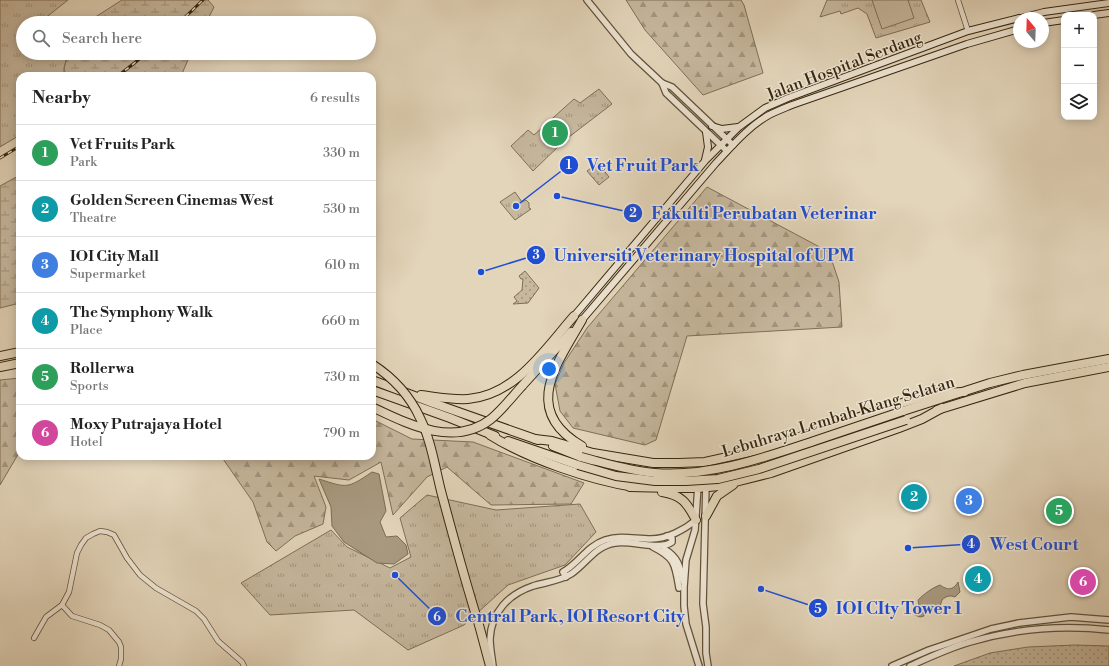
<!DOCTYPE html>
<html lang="en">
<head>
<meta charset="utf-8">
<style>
  :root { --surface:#fff; --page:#f2f2f2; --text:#222; --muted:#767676; --line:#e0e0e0; --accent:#2563eb }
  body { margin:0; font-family:"Libre Bodoni",serif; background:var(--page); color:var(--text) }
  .controls { position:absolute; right:12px; top:12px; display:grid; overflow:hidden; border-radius:8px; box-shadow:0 2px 10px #0003 }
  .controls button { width:36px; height:36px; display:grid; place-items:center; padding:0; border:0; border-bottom:1px solid var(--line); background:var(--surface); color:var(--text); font:20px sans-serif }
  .compass { position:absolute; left:1013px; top:12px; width:36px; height:36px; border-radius:50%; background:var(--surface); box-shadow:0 2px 10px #0003; rotate:341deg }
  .you { position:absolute; left:549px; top:369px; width:14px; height:14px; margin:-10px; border:3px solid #fff; border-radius:50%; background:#1a73e8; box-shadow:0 0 0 6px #1a73e833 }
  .badge { display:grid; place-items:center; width:26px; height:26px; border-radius:50%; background:var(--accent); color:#fff; font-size:13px; font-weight:700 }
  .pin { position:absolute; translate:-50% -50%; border:2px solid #fff; box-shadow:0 1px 4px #0006 }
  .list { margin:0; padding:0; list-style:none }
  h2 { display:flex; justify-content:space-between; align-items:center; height:52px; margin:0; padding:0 16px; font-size:17px }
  h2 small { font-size:13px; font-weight:400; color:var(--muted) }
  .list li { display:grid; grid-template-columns:26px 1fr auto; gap:12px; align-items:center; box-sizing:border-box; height:56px; padding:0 16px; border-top:1px solid var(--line) }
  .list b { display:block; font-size:15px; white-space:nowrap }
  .list p { margin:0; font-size:13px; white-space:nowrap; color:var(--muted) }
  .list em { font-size:13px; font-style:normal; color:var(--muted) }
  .icon { flex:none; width:22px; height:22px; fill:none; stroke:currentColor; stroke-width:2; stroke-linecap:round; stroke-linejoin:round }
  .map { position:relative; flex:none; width:1109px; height:666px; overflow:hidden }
  .search { position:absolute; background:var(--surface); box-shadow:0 2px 10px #0003; left:16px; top:16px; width:360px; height:44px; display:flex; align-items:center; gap:10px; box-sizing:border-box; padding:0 14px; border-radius:22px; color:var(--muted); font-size:15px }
  .panel { position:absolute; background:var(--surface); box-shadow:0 2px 10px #0003; left:16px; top:72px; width:360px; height:388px; border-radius:12px }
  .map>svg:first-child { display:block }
</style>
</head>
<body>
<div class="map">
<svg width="1109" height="666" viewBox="0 0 1109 666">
  <defs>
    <pattern id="grass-dots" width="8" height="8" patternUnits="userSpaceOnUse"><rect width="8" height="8" fill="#c6b79d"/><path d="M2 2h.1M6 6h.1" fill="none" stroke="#a2957f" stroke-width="1.8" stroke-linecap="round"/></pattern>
    <pattern id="forest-firs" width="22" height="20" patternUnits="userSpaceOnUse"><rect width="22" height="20" fill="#c6b79d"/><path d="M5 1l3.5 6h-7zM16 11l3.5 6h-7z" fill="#a2957f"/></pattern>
    <pattern id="wetland-marsh" width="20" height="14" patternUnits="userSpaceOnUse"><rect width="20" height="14" fill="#c6b79d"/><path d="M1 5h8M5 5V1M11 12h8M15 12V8" fill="none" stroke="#a2957f"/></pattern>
    <pattern id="park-tufts" width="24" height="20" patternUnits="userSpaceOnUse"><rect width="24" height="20" fill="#c6b79d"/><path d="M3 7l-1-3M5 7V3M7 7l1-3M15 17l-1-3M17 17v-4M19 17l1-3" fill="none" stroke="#a2957f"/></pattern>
  </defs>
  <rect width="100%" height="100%" fill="#e3d5ba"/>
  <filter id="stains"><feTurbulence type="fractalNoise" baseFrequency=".005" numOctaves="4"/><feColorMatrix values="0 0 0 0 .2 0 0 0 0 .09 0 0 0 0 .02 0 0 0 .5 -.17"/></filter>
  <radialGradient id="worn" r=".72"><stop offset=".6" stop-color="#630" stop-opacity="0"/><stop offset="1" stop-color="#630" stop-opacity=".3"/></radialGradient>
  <g fill="url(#grass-dots)" stroke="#7e6f56">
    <polygon points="598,163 609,177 599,185 587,171"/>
    <polygon points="525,271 539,288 528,303 513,304 517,301 514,297 522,290 523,279 521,279 519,276"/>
    <polygon points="1075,645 1109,646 1109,666 954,666 990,653 1028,647"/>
  </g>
  <g fill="url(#forest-firs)" stroke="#7e6f56">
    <polygon points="626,0 741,0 744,5 763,73 703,95 645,30"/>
    <polygon points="707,187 829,252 839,282 842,327 687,336 656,440 645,445 573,428 560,411 555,384 564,363 587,328"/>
    <polygon points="20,378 20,451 0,485 0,380"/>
    <polygon points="372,419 412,439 473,442 584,483 571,504 491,505 447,467 427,477 393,515 381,462 349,480 314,476 326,507 323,524 295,536 276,551 267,542 253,502 221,456 372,456"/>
  </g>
  <g fill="url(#wetland-marsh)" stroke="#7e6f56">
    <polygon points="122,0 208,0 214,7 206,23 86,23"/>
    <polygon points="68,53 191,53 181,76 64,76 64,68"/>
    <polygon points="20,175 20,303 0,308 0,186"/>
  </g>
  <g fill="url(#park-tufts)" stroke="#7e6f56">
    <polygon points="0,0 68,0 44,19 48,23 23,23 23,53 68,53 64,68 64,76 20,76 20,135 0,147"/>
    <polygon points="827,0 921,0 930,22 876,38 867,14 858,8 841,14 840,11 820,17"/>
    <polygon points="599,89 612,104 565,140 533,171 511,146 528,130 534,135 574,99 580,103"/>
    <polygon points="515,192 522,202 526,200 529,203 529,208 531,209 515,220 500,202"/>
    <polygon points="427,495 496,510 580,504 596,532 565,565 508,585 464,625 408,650 354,610 270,615 241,583 331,530 347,547 390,568 411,557 400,518"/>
  </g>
  <polygon fill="#c6b79d" stroke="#7e6f56" points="872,0 908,0 914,18 882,29"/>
  <g fill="#a99a80" stroke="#7b6c53">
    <path d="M 372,472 L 379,474 L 386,511 L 380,522 L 386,537 L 397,536 L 406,545 L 408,554 L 394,564 L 377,563 L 344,542 L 332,526 L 331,507 L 319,479 C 347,488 347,489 372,472 Z"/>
    <path d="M 958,582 L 960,592 L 955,597 C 950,595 946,596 942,600 L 940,606 L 932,607 L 925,609 L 924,616 L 920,617 L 915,615 L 914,613 L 919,605 L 918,600 C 924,594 932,588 940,585 C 947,590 953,591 958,582 Z"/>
  </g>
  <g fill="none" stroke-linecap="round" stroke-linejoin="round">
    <g stroke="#62523a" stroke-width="6">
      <g id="minor">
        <polyline points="958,0 968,31"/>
        <polyline points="62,605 72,616 100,625 109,630 119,642 121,647 121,659 119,666"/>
        <polyline points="34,638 46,617 62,605 69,592 77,553 81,545 86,538 93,534 100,531 107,532 114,535 127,558 140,575 156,588 196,611 204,619 218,641 242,662 244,666"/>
      </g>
    </g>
    <g stroke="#62523a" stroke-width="8">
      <g id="tertiary">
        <polyline points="587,0 631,54 662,83 666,93 727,151"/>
        <polyline points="662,83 672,87 733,145"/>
        <polyline points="706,484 703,604 706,627 706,653 708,666"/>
        <polyline points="698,485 695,530 686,560 684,587 684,606 686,624 699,666"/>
        <path d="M 653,547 C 675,558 675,564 679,588"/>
        <path d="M 664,549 C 678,557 680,566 683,581"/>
        <path d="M 566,577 L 563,572 C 579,563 587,546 605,540 C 621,535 635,539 651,539 C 667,539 684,530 696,520"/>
        <path d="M 493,666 C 492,657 490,648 490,639 C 491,612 509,594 533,586 C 546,582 560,581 571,574 C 587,563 595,546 615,543 C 630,540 661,551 672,542 L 672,538 L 667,536"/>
        <polyline points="892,666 929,650 991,629 1019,623 1071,617 1109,620"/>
        <path d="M 910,666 C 930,657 949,648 970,642 C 1014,629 1063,625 1109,630"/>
      </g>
    </g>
    <g stroke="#372710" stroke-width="8">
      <g id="secondary">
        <polyline points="1094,15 1109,13"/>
        <polyline points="1021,18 1044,12 1109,3"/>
        <polyline points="1043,23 1064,20"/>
        <polyline points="712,126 722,129 738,127"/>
        <polyline points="705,160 708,147 706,132"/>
        <polyline points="574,316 705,161 739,127 765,108 788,98 952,37 968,31 1019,18"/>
        <path d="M 582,320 L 716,163 C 732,146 749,126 769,115 C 777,111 785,108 792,105 L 967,44 L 1019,29"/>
      </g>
    </g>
    <g stroke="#372710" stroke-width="10">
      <g id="motorway">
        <polyline points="0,356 20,352"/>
        <polyline points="0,367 20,363"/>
        <polyline points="372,380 433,403 538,440"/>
        <polyline points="522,386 571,332"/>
        <polyline points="372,390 450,418 495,436"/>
        <path d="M 421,395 C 437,397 452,400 468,399 C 516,395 545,349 574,316"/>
        <polyline points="937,410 1025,383 1109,367"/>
        <polyline points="903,411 990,383 1023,375 1109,359"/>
        <path d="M 490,435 C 528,459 590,480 634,487"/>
        <polyline points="535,439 552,441 593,453 653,463 679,463 705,462 764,449 895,405 937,393 964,392"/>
        <polyline points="508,441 578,465"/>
        <polyline points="553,446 581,457"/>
        <path d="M 582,446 C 521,411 556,365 582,320"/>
        <polyline points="630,487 672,488 698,488 719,486 771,473 899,428 922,419 942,408"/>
        <path d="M 662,492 C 682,495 687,503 696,520"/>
        <polyline points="706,516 717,496 733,485"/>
        <polyline points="479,625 490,666"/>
      </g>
    </g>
    <use href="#minor" stroke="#ede4d2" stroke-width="4.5"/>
    <use href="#tertiary" stroke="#ede4d2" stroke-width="5.5"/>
    <use href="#secondary" stroke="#ede4d2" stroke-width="6"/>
    <use href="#motorway" stroke="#e3d5ba" stroke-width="8"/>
    <g stroke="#372710" stroke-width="3">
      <g id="rail">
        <polyline points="179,23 203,0"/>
        <polyline points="118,76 147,53"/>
        <polyline points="0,158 20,146"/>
      </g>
    </g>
    <use href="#rail" stroke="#ede4d2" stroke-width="1.5" stroke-dasharray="4.5" stroke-linecap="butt"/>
    <g stroke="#372710" stroke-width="10" stroke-linecap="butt">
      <g id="motorway-bridge">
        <path d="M 372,364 C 392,377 410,396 420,418 C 431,440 435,467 441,491 C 453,536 465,581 479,625"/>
        <path d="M 372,407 C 408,424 454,448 491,419 C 502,410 512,397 522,386"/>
        <path d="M 581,457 C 605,463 630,471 655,473 C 710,477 763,458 814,441 C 844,431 873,421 903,411"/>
        <polyline points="578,465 616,476 655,481 686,481 718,479 759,469 906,420"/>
      </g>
    </g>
    <use href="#motorway-bridge" stroke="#e3d5ba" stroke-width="8"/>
  </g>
  <g text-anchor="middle" stroke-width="3" stroke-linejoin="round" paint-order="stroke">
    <g font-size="16" fill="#372710" stroke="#ede4d2">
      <text transform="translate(844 65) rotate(-21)" y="6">Jalan Hospital Serdang</text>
      <text transform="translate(838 416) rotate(-17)" y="6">Lebuhraya Lembah Klang Selatan</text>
    </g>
  </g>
  <path fill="none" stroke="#1d4ed8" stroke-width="1.5" d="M516 206L569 165M557 196L633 213M481 272L536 255M908 548L971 544M761 589L818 608M395 575L437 616"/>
  <g fill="#1d4ed8" stroke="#ede4d2" stroke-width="1.5">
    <circle cx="516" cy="206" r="4"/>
    <circle cx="557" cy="196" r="4"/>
    <circle cx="481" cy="272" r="4"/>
    <circle cx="908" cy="548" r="4"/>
    <circle cx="761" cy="589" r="4"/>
    <circle cx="395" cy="575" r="4"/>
    <circle cx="569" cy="165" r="10"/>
    <circle cx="633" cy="213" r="10"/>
    <circle cx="536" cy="255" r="10"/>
    <circle cx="971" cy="544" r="10"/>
    <circle cx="818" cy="608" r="10"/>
    <circle cx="437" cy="616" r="10"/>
  </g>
  <g font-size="12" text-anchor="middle" font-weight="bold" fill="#fff">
    <text x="569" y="169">1</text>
    <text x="633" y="217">2</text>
    <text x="536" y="259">3</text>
    <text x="971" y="548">4</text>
    <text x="818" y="613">5</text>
    <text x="437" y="621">6</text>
  </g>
  <g font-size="17" text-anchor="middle" font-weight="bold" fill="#1d4ed8" stroke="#ede4d2" stroke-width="3" stroke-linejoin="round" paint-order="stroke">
    <text x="643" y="171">Vet Fruit Park</text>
    <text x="764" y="219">Fakulti Perubatan Veterinar</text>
    <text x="704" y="261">Universiti Veterinary Hospital of UPM</text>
    <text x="1034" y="550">West Court</text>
    <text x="899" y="614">IOI CIty Tower 1</text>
    <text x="570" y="622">Central Park, IOI Resort City</text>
  </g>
  <rect width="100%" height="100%" filter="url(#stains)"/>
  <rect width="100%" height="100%" fill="url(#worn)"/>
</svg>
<div class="controls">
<button>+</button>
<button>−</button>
<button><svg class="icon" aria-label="layers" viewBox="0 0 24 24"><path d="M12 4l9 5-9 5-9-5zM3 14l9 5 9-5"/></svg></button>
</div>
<svg class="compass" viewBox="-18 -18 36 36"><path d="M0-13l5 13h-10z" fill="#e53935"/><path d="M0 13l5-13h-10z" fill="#767676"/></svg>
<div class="you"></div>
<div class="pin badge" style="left:555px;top:133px;background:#2e9e5b">1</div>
<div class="pin badge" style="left:914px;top:497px;background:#0f9aa8">2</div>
<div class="pin badge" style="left:969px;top:501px;background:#3f7fe0">3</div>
<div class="pin badge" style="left:978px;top:579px;background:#0f9aa8">4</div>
<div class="pin badge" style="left:1059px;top:511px;background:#2e9e5b">5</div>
<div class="pin badge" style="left:1083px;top:582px;background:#d1479c">6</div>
<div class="search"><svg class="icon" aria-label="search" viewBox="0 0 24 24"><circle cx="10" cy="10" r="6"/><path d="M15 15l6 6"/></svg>Search here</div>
<section class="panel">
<h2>Nearby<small>6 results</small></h2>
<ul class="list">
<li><span class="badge" style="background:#2e9e5b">1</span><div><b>Vet Fruits Park</b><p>Park</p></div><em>330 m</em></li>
<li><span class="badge" style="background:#0f9aa8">2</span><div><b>Golden Screen Cinemas West</b><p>Theatre</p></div><em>530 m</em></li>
<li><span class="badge" style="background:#3f7fe0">3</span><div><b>IOI City Mall</b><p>Supermarket</p></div><em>610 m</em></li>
<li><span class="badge" style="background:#0f9aa8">4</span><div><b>The Symphony Walk</b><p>Place</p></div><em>660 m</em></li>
<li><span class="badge" style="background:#2e9e5b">5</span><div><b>Rollerwa</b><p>Sports</p></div><em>730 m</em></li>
<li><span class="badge" style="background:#d1479c">6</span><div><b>Moxy Putrajaya Hotel</b><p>Hotel</p></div><em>790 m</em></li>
</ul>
</section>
</div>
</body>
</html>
